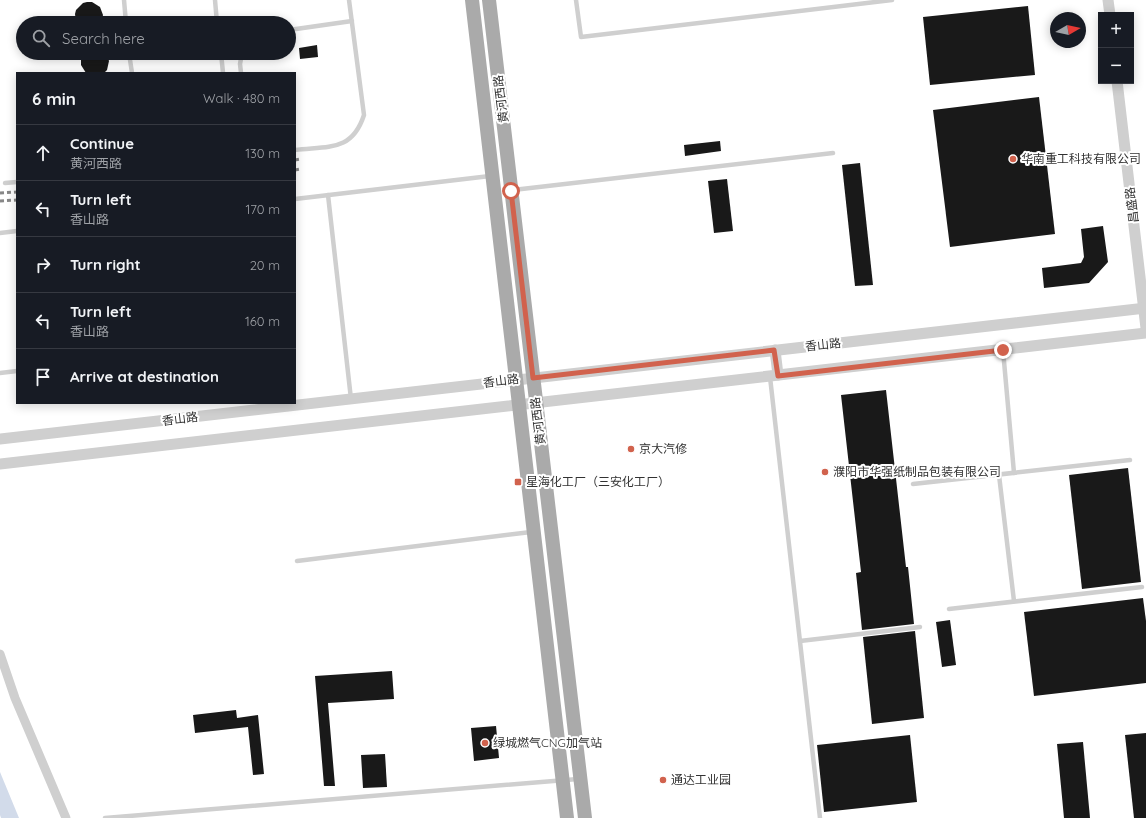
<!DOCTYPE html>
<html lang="en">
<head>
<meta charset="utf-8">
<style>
  :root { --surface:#171b24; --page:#242831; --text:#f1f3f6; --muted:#9ea1a6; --line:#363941 }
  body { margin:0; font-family:Quicksand,"Noto Sans SC",sans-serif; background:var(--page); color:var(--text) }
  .controls { position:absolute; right:12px; top:12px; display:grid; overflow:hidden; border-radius:0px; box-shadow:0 2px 10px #0003 }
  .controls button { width:36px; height:36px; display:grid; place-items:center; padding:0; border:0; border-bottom:1px solid var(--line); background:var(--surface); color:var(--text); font:20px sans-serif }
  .compass { position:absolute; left:1050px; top:12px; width:36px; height:36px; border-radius:50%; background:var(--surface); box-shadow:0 2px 10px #0003; rotate:81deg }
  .stop { position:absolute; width:12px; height:12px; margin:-9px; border:3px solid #d1624d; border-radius:50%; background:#fff }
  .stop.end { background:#d1624d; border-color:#fff; box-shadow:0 1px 4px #0008 }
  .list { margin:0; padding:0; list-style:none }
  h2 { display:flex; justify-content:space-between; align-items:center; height:52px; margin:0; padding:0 16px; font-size:17px }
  h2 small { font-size:13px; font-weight:400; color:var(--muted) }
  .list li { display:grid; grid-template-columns:26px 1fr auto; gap:12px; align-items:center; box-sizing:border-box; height:56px; padding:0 16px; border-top:1px solid var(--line) }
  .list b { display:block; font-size:15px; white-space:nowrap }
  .list p { margin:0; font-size:13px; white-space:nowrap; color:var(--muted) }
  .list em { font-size:13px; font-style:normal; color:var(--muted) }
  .icon { flex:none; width:22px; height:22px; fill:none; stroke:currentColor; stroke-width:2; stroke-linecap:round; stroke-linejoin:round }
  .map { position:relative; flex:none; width:1146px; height:818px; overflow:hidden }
  .search { position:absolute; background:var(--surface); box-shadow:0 2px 10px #0003; left:16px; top:16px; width:280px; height:44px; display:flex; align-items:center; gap:10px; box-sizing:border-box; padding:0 14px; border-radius:22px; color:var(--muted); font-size:15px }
  .panel { position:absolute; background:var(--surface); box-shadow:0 2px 10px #0003; left:16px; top:72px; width:280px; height:332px; border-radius:0px }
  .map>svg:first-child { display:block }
</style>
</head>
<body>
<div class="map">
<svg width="1146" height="818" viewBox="0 0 1146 818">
  <rect width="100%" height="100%" fill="#fff"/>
  <polygon fill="#d2dbea" points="0,772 19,818 1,818 0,815"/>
  <g fill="#191919">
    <polygon points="87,2 92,2 100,7 103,15 101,23 76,23 75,14 76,10 83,3"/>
    <polygon points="1028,6 1035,75 930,85 923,17"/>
    <polygon points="317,45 318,57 300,59 299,48"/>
    <polygon points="85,53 106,53 109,61 107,70 104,73 86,73 81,65 81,60"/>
    <polygon points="1039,97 1055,234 950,247 933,110"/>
    <polygon points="720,141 721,151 685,156 684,145"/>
    <polygon points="860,163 873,285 855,286 842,165"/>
    <polygon points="727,179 733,231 714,233 708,181"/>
    <polygon points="1103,226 1108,262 1089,283 1044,288 1042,268 1081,263 1084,257 1081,229"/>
    <polygon points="886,390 906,567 908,567 914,624 862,630 856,573 861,572 841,395"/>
    <polygon points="1128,468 1141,582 1082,589 1069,475"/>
    <polygon points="1143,598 1146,621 1146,683 1034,696 1024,612"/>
    <polygon points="950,620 956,665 942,667 936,622"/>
    <polygon points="915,631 924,718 872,724 863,637"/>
    <polygon points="392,671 394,699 328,703 335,786 324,786 315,676"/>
    <polygon points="236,710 237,718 258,715 264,774 253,775 248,727 195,733 193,715"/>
    <polygon points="496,726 499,758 474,761 471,728"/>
    <polygon points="1146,733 1146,818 1134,818 1125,735"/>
    <polygon points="910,735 917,802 824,812 817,745"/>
    <polygon points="1083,742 1090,818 1064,818 1057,744"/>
    <polygon points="385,754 387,787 363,788 361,755"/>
  </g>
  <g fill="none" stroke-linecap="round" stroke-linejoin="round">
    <g stroke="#cfcfcf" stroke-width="4.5">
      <polyline points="124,0 126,23"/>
      <polyline points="215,0 217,23"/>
      <polyline points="576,0 581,37 892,0"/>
      <polyline points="289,30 352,21"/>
      <polyline points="129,53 132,73"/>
      <polyline points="221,53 223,73"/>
      <polyline points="241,73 240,64 242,53"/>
      <path d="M 295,150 C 328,146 352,152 364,115 L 349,0"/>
      <polyline points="5,183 17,182"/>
      <polyline points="513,190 833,153"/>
      <polyline points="328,195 351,399"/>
      <polyline points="295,199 490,176"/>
      <polyline points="0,233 17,231"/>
      <polyline points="1003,350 1014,473"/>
      <polyline points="0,373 17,371"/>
      <polyline points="770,377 820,818"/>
      <polyline points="999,475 1014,601"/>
      <polyline points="913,484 1130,460"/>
      <polyline points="297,561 531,532"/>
      <polyline points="949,609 1142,587"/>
      <polyline points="800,641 920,627"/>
      <polyline points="105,818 578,779"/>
    </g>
    <polyline stroke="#cfcfcf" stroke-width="9" points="0,654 15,698 66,818"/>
    <g stroke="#cfcfcf" stroke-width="11">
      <polyline points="1108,0 1110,15"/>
      <polyline points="1117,81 1146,328"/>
      <polyline points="775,350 778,375"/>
      <polyline points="0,439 1146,308"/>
      <polyline points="0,464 1146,333"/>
    </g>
    <g stroke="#aaa" stroke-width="14">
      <polyline points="472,0 567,818"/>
      <polyline points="489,0 585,818"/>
    </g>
    <g stroke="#878787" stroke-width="3" stroke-dasharray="4 3" stroke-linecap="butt">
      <polyline points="295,160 301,159"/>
      <polyline points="295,170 301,169"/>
      <polyline points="0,193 17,192"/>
      <polyline points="0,201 17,200"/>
    </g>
  </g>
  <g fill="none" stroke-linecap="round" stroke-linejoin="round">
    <polyline stroke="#d1624d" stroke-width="5" points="511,191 533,378 774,350 778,376 1003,350"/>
  </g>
  <g fill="#d1624d" stroke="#fff" stroke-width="1.5">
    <circle cx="1013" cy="159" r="4"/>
    <circle cx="631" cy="449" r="4"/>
    <circle cx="825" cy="472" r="4"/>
    <rect x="514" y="478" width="8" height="8" rx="2"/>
    <circle cx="485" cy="743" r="4"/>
    <circle cx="663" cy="780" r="4"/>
  </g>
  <g text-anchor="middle" stroke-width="4" stroke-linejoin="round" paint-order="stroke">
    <g font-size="12" fill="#323232" stroke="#fff">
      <text transform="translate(501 99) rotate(-97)" y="4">黄河西路</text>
      <text transform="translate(1132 205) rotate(-97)" y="4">昌盛路</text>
      <text transform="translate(823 345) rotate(-6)" y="4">香山路</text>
      <text transform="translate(501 381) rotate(-7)" y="4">香山路</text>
      <text transform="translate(180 419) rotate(-7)" y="4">香山路</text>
      <text transform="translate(538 421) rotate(-97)" y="4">黄河西路</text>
    </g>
    <g font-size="12" fill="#323232" stroke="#fff" text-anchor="start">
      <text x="1021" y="163">华南重工科技有限公司</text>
      <text x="639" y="453">京大汽修</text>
      <text x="833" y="476">濮阳市华强纸制品包装有限公司</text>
      <text x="526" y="486">星海化工厂（三安化工厂）</text>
      <text x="493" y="747">绿城燃气CNG加气站</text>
      <text x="671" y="784">通达工业园</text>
    </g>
  </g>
</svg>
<div class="controls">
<button>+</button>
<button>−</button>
</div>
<svg class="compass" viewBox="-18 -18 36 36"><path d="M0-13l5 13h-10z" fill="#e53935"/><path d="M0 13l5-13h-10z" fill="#9ea1a6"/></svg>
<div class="stop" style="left:511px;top:191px"></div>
<div class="stop end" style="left:1003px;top:350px"></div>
<div class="search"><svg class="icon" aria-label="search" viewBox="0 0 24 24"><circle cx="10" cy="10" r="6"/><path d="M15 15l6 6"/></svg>Search here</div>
<section class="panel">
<h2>6 min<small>Walk · 480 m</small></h2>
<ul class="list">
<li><svg class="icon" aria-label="ahead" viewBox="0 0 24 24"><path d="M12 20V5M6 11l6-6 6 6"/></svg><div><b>Continue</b><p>黄河西路</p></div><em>130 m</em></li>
<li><svg class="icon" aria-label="left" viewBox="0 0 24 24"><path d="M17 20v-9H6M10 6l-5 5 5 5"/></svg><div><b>Turn left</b><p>香山路</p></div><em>170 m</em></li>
<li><svg class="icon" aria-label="right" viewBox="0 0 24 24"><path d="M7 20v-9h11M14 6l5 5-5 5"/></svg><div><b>Turn right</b></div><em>20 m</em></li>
<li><svg class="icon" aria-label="left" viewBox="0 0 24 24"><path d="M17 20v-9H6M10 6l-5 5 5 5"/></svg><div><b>Turn left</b><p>香山路</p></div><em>160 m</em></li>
<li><svg class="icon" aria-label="arrive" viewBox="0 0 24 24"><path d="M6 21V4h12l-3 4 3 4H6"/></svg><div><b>Arrive at destination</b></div></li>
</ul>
</section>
</div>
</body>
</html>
